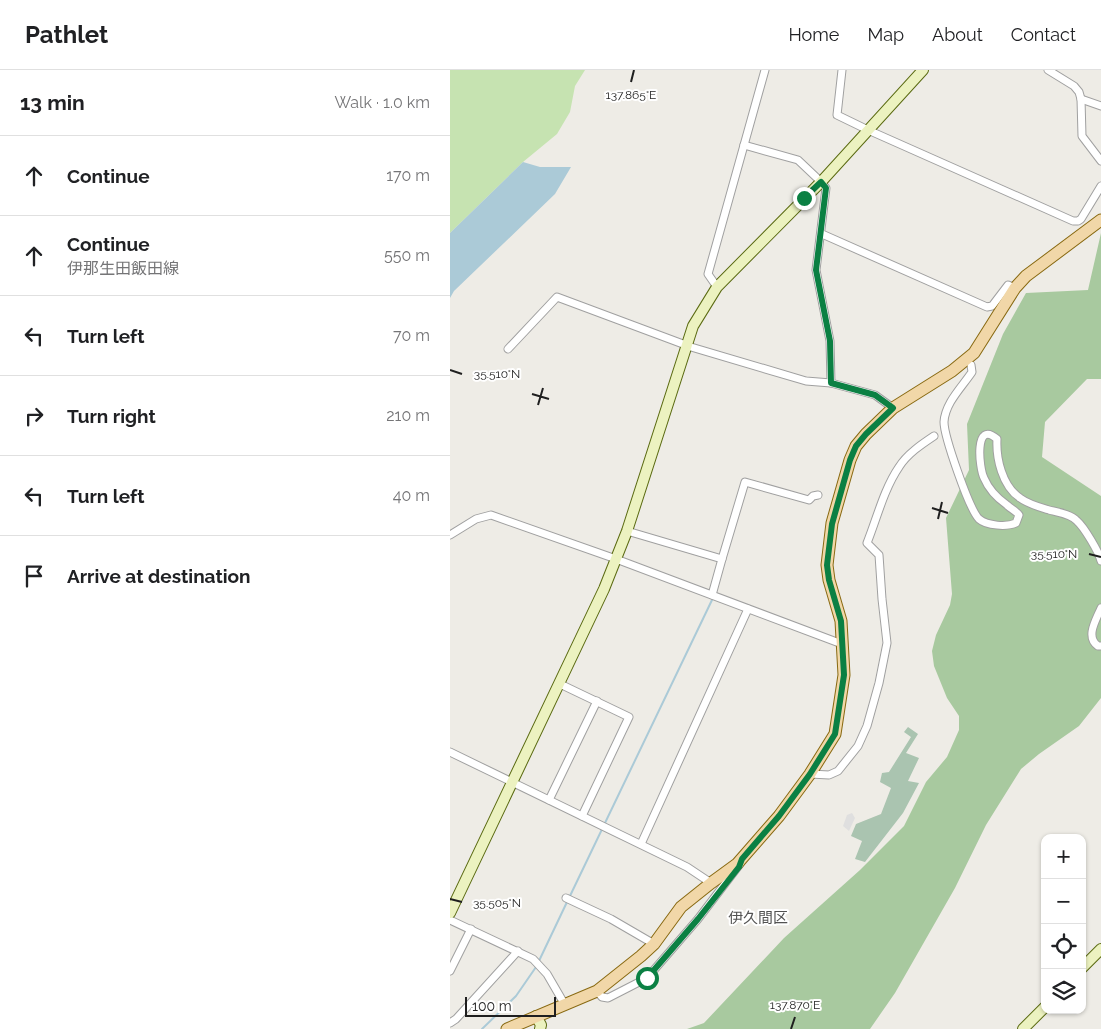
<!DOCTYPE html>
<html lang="en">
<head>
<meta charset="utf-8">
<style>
  :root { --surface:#fff; --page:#f2f2f2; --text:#202124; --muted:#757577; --line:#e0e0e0 }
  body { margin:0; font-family:Raleway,"Noto Sans JP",sans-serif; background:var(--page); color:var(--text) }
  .controls { position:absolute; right:15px; bottom:15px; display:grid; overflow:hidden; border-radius:10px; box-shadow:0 1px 4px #0004 }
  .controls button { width:45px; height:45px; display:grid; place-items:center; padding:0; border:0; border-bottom:1px solid var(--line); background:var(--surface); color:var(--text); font:25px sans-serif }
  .scale { position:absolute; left:15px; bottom:12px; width:91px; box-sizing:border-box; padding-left:5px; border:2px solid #1f1f1f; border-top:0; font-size:14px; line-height:18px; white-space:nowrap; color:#1f1f1f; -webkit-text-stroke:4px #fff; paint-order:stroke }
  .stop { position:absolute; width:15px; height:15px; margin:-11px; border:4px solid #0b8043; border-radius:50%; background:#fff }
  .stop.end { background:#0b8043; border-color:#fff; box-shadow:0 1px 5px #0008 }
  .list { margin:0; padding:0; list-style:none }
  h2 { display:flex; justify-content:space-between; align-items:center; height:65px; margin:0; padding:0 20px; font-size:21px }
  h2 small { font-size:16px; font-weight:400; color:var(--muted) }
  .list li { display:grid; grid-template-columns:32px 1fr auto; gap:15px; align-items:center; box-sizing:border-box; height:80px; padding:0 20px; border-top:1px solid var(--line) }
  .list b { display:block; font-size:19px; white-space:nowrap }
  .list p { margin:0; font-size:16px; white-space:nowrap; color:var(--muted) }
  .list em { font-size:16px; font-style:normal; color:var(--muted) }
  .icon { flex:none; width:28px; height:28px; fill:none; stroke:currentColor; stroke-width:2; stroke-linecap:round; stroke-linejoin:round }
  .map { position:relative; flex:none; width:651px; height:959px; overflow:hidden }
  header { display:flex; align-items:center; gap:30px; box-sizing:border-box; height:70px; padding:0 25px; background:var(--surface); border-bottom:1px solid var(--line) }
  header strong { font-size:24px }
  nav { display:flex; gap:28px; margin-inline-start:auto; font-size:18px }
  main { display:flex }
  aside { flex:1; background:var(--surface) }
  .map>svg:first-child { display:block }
</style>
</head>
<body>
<header>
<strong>Pathlet</strong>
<nav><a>Home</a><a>Map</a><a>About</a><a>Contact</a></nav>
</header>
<main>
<aside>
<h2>13 min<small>Walk · 1.0 km</small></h2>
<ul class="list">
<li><svg class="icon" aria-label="ahead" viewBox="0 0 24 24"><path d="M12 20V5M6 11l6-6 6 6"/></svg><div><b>Continue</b></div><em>170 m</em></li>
<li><svg class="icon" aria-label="ahead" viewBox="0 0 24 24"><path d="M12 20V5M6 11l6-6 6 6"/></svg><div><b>Continue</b><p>伊那生田飯田線</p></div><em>550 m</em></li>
<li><svg class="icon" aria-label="left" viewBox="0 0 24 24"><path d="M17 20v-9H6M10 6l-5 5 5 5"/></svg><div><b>Turn left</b></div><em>70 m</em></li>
<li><svg class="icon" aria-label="right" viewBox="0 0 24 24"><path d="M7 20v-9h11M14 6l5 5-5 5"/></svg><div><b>Turn right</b></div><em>210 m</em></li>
<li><svg class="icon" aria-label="left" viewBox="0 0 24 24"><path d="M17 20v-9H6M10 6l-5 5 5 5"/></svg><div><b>Turn left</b></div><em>40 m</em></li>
<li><svg class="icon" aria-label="arrive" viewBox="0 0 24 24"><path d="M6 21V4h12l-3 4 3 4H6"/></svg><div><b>Arrive at destination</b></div></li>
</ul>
</aside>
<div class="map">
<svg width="651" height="959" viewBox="0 0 651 959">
  <rect width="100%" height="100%" fill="#eeece6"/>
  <polygon fill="#c6e3b1" points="0,0 135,0 125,16 120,42 107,64 73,92 0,163"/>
  <polygon fill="#a8c99f" points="651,163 651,309 637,309 595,352 592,387 651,426 651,628 629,656 589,684 571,699 536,755 505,818 445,923 420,959 237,959 254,953 334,868 410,800 454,756 476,712 497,687 509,660 509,646 497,628 484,596 482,581 486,565 500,535 502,524 496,448 519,400 517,354 553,264 576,223 638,220"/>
  <polygon fill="#aac4b0" points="458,657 468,664 456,683 469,688 458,711 469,713 453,743 415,792 405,789 412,771 401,766 406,754 431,744 441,718 430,712 432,703 439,702 461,667 454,662"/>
  <polygon fill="#dfdfdf" points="402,743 405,748 399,761 393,756 397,745"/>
  <polygon fill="#abcad7" points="73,92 90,97 121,97 105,124 4,221 0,228 0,163"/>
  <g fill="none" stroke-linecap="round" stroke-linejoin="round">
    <g stroke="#abcad7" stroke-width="2">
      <polyline points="119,828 262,530"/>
      <polyline points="88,893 117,832"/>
      <polyline points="32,959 66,926 86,897"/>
    </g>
    <g stroke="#a0a0a0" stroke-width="9">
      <g id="street">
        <polyline points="392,0 387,45 418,60 623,151 628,151 631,149 651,116"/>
        <polyline points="598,0 624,16 629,22 631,29 632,66 651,91"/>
        <polyline points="631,29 651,36"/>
        <polyline points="294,75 348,90 367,108 376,118 366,200 380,271 381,313"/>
        <polyline points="372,164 537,237 542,236 558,215 565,218"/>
        <polyline points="267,217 258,204 315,0"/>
        <polyline points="58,279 107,227 241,277 356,311 381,313 425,325 443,338"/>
        <path d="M 521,295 L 522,302 C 512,317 495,333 494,352 C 494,366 519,439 529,449 C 537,456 557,457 566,453 L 569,445 C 566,441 561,439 557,435 C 547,428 539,420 534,408 C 529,398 524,349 547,369 C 546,388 552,416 570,428 C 578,434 589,437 599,440 C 607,442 621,444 627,451 C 634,457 649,482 651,491"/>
        <polyline points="177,461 272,489 262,525"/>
        <polyline points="0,465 26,449 41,445 166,489 392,574"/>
        <polyline points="272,489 295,412 359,430 363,426 368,425"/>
        <path d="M 651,538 C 646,550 635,567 648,576 L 651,576"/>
        <polyline points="110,614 179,647 132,746"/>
        <polyline points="0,682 237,797 261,813"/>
        <path d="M 360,704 L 379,705 L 388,701 L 408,676 L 417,656 L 429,613 L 437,573 L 432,529 L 429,485 L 417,473 C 427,448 434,419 449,397 C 457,384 472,374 484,366"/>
        <polyline points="99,730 147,631"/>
        <polyline points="191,774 298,539"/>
        <polyline points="116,828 161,849 204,874"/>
        <polyline points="0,850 83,889 97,904 115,935"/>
        <polyline points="0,901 21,859"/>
        <polyline points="147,921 152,927 158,928 197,908 248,849 290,794"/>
        <polyline points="0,953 6,949 68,881"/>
      </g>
    </g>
    <g stroke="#5a6a11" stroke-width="12">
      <g id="secondary">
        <polyline points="0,843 154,519 177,461 243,256 267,217 371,112 473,0"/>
        <polyline points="632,898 651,879"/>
        <polyline points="86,946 91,955 90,959"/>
        <polyline points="573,959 595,937"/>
      </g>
    </g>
    <g stroke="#886911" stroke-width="13">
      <polyline id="primary" points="57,959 147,921 191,886 204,874 231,837 261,813 287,794 329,746 360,704 385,664 394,605 391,551 379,510 377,495 382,453 400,390 406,376 416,364 443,338 502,301 524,283 565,218 576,206 651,150"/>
    </g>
    <use href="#street" stroke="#fff" stroke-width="7"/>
    <use href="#secondary" stroke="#ecf2c0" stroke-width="10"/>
    <use href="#primary" stroke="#f1d7a8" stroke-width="11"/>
  </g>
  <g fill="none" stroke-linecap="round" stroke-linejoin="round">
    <polyline stroke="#0b8043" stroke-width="6" points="197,908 248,849 289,797 292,789 329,746 360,704 385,664 394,605 391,551 379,510 377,495 382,454 400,390 406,376 416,364 443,338 425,325 381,313 380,271 366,200 376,118 371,112 354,128"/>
  </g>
  <path fill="none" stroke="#1f1f1f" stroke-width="2" d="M 181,12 L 184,0M 0,300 L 12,304M 82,324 L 99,329M 88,335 L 93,318M 482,438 L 498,443M 488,449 L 492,432M 639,484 L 651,487M 0,829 L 12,832M 341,959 L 345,947"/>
  <g text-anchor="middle" stroke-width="4" stroke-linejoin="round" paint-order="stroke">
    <g font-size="15" fill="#525252" stroke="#fff">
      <text x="308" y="853">伊久間区</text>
    </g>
  </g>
  <g font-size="12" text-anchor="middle" fill="#1f1f1f" stroke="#fff" stroke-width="4" stroke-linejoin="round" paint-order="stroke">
    <text x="181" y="29">137.865°E</text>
    <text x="47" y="308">35.510°N</text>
    <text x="604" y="488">35.510°N</text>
    <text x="47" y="837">35.505°N</text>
    <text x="345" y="939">137.870°E</text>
  </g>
</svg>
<div class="controls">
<button>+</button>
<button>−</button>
<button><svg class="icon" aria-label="locate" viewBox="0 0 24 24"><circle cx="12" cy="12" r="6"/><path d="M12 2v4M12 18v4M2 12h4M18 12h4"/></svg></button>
<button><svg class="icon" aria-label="layers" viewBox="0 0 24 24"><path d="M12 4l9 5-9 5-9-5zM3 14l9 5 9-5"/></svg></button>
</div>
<div class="scale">100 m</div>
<div class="stop" style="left:197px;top:908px"></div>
<div class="stop end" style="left:354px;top:128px"></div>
</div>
</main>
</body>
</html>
